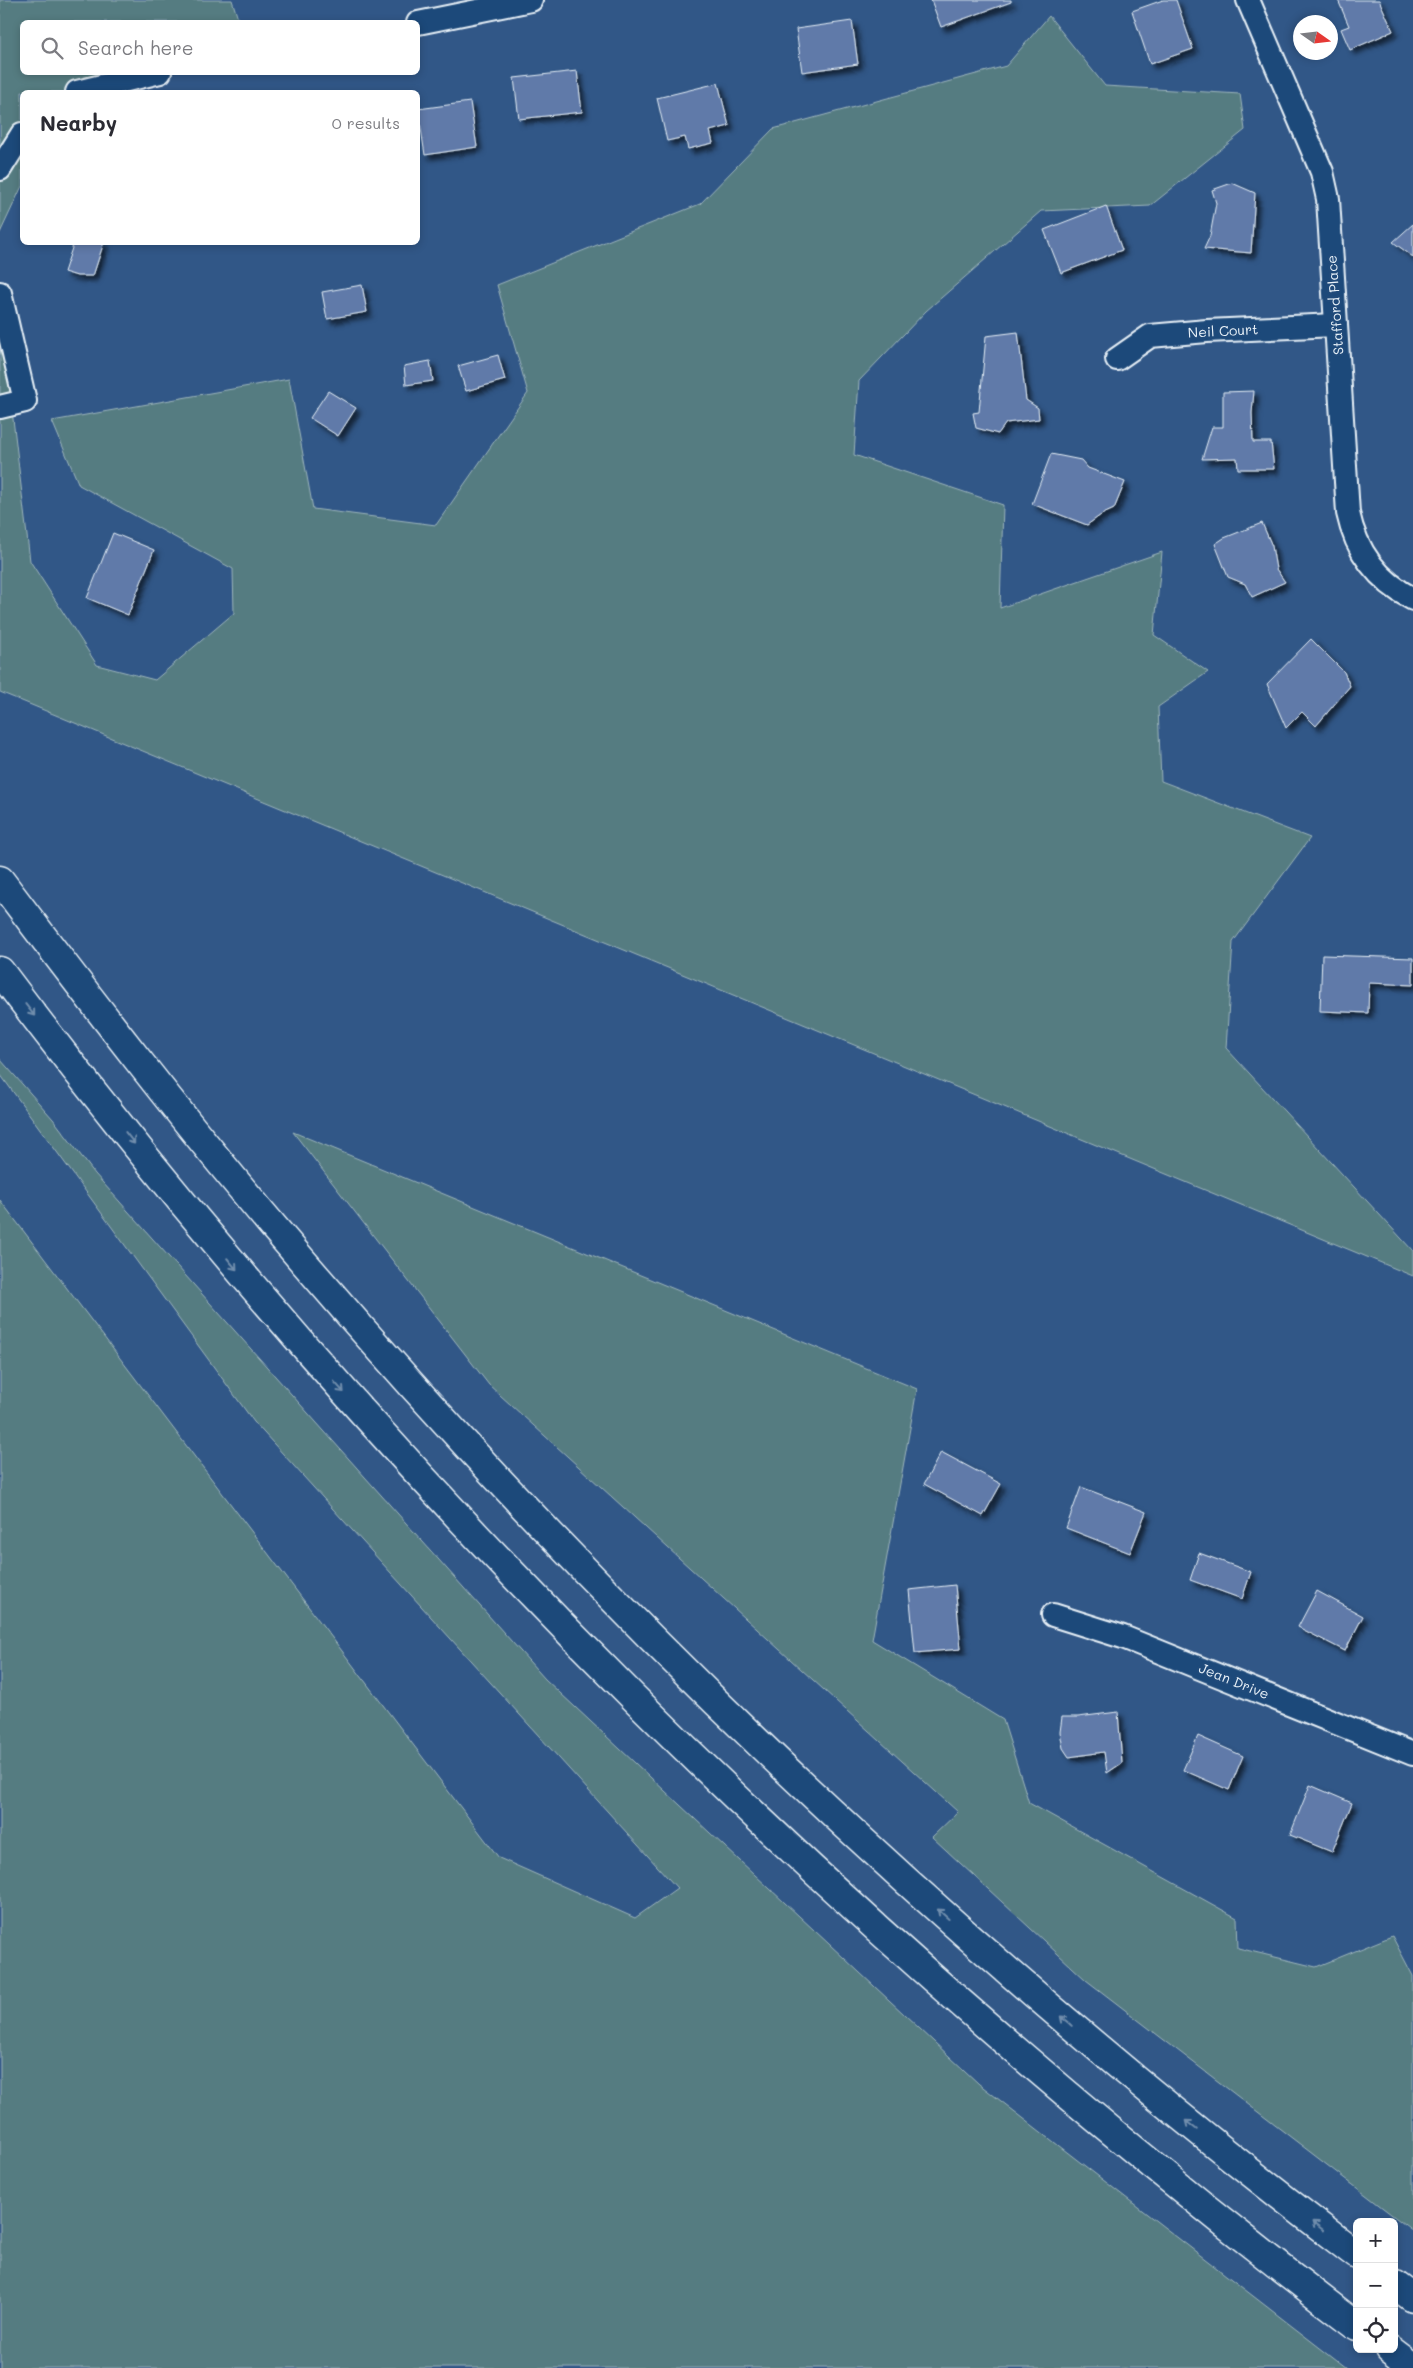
<!DOCTYPE html>
<html lang="en">
<head>
<meta charset="utf-8">
<style>
  :root { --surface:#fff; --page:#f2f2f3; --text:#2b2b33; --muted:#7c7c81; --line:#e1e1e2 }
  body { margin:0; font-family:Mali,sans-serif; background:var(--page); color:var(--text) }
  .controls { position:absolute; right:15px; bottom:15px; display:grid; overflow:hidden; border-radius:8px; box-shadow:0 2px 8px #0003 }
  .controls button { width:45px; height:45px; display:grid; place-items:center; padding:0; border:0; border-bottom:1px solid var(--line); background:var(--surface); color:var(--text); font:25px sans-serif }
  .compass { position:absolute; left:1293px; top:15px; width:45px; height:45px; border-radius:50%; background:var(--surface); box-shadow:0 2px 8px #0003; rotate:104deg }
  .list { margin:0; padding:0; list-style:none }
  h2 { display:flex; justify-content:space-between; align-items:center; height:65px; margin:0; padding:0 20px; font-size:21px }
  h2 small { font-size:16px; font-weight:400; color:var(--muted) }
  .icon { flex:none; width:28px; height:28px; fill:none; stroke:currentColor; stroke-width:2; stroke-linecap:round; stroke-linejoin:round }
  .map { position:relative; flex:none; width:1413px; height:2368px; overflow:hidden }
  .search { position:absolute; background:var(--surface); box-shadow:0 2px 8px #0003; left:20px; top:20px; width:400px; height:55px; display:flex; align-items:center; gap:12px; box-sizing:border-box; padding:0 18px; border-radius:8px; color:var(--muted); font-size:19px }
  .panel { position:absolute; background:var(--surface); box-shadow:0 2px 8px #0003; left:20px; top:90px; width:400px; height:155px; border-radius:8px }
  .map>svg:first-child { display:block }
</style>
</head>
<body>
<div class="map">
<svg width="1413" height="2368" viewBox="0 0 1413 2368">
  <defs>
    <filter id="shadow"><feDropShadow dx="4.5" dy="4.5" stdDeviation="2.5" flood-color="#0009"/></filter>
  </defs>
  <rect width="100%" height="100%" fill="#315787"/>
  <filter id="ink" filterUnits="userSpaceOnUse"><feTurbulence type="fractalNoise" baseFrequency=".02" numOctaves="2"/><feDisplacementMap in="SourceGraphic" scale="10" xChannelSelector="R" yChannelSelector="G"/><feConvolveMatrix kernelMatrix="1 2 1 2 8 2 1 2 1" color-interpolation-filters="sRGB"/></filter>
  <g filter="url(#ink)">
    <g fill="#557b81" stroke="#9eb6bc">
      <polygon points="0,0 232,0 239,22 22,22 22,72 170,73 83,92 22,92 22,186 0,233"/>
      <polygon points="1049,16 1105,86 1240,94 1245,130 1150,206 1041,211 926,311 859,381 854,455 1003,505 1000,608 1162,552 1154,635 1208,672 1158,707 1161,781 1310,838 1233,942 1226,1048 1413,1251 1413,1276 0,692 0,310 30,561 97,665 155,680 234,613 233,569 79,485 52,421 289,379 313,509 436,525 528,393 497,285 700,204 773,129 1006,66"/>
      <polygon points="0,1059 53,1119 95,1174 545,1679 979,2084 1346,2368 0,2368 0,1200 499,1858 635,1918 677,1888 254,1422 0,1074"/>
      <polygon points="293,1132 917,1389 872,1640 1003,1720 1029,1803 1237,1918 1238,1948 1316,1967 1392,1936 1413,1976 1413,2231 1086,1980 932,1837 958,1812 489,1385"/>
    </g>
    <g fill="#607aa9" stroke="#e8f1f8" filter="url(#shadow)">
      <polygon points="931,0 1011,0 1011,2 941,27"/>
      <polygon points="1163,0 1176,0 1193,49 1150,64 1132,11"/>
      <polygon points="1338,0 1379,0 1393,31 1350,50 1341,29 1349,26"/>
      <polygon points="852,21 858,64 802,72 796,29"/>
      <polygon points="577,71 582,112 519,119 514,78"/>
      <polygon points="718,83 729,126 710,131 713,143 688,149 685,137 667,141 657,98"/>
      <polygon points="470,102 477,147 425,155 418,109"/>
      <polygon points="1232,183 1255,193 1251,253 1204,249 1210,236 1216,203 1212,190"/>
      <polygon points="1106,206 1122,250 1061,273 1044,230"/>
      <polygon points="1413,224 1413,257 1393,242"/>
      <polygon points="74,242 104,242 93,276 77,276 64,272"/>
      <polygon points="362,285 367,312 327,319 322,292"/>
      <polygon points="1018,332 1026,400 1038,408 1039,419 1006,423 998,434 976,428 973,413 979,412 986,336"/>
      <polygon points="498,355 505,380 466,391 458,366"/>
      <polygon points="430,361 433,381 406,385 404,366"/>
      <polygon points="328,391 356,408 338,436 310,418"/>
      <polygon points="1254,391 1252,413 1253,442 1271,442 1274,469 1238,469 1237,458 1202,459 1212,427 1223,427 1223,392"/>
      <polygon points="1051,454 1081,460 1088,468 1125,482 1114,509 1101,515 1087,525 1032,504"/>
      <polygon points="1262,523 1272,546 1276,569 1285,582 1252,597 1245,584 1228,577 1215,544 1224,538"/>
      <polygon points="113,533 154,550 128,615 87,598"/>
      <polygon points="1311,639 1344,672 1350,686 1316,726 1302,712 1286,728 1267,684"/>
      <polygon points="1322,955 1413,958 1413,985 1369,983 1368,1013 1320,1011"/>
      <polygon points="941,1452 1001,1484 983,1516 924,1484"/>
      <polygon points="1081,1487 1146,1512 1130,1553 1066,1528"/>
      <polygon points="1199,1553 1251,1572 1242,1599 1190,1580"/>
      <polygon points="955,1585 961,1649 915,1653 909,1590"/>
      <polygon points="1317,1591 1363,1616 1345,1651 1298,1627"/>
      <polygon points="1118,1712 1122,1763 1107,1773 1104,1752 1069,1757 1063,1748 1060,1732 1062,1717 1078,1717"/>
      <polygon points="1198,1736 1243,1756 1229,1790 1183,1770"/>
      <polygon points="1310,1785 1352,1803 1332,1852 1290,1835"/>
    </g>
    <g fill="none" stroke-linecap="round" stroke-linejoin="round">
      <g stroke="#e8f1f8" stroke-width="26">
        <g id="minor">
          <path d="M 1248,0 L 1322,172 L 1328,199 L 1348,513 C 1356,551 1378,581 1413,599"/>
          <polyline points="418,23 531,0"/>
          <polyline points="77,92 160,72"/>
          <polyline points="0,169 22,134"/>
          <polyline points="0,293 25,401 0,407"/>
          <polyline points="1117,359 1150,336 1207,331 1336,325"/>
          <polyline points="1053,1615 1123,1637 1413,1754"/>
        </g>
      </g>
      <g stroke="#e8f1f8" stroke-width="31">
        <g id="highway">
          <path d="M 0,880 C 92,1002 185,1123 284,1239 C 604,1615 964,1956 1357,2255"/>
          <path d="M 0,971 C 386,1484 846,1938 1357,2326"/>
          <polyline points="1394,2284 1413,2298"/>
          <polyline points="1389,2349 1413,2367"/>
        </g>
      </g>
      <use href="#minor" stroke="#1f4a7a" stroke-width="22"/>
      <use href="#highway" stroke="#1f4a7a" stroke-width="28"/>
    </g>
    <defs><path id="oneway-shaft" d="M-6 0H5M1.5-3L5.5 0L1.5 3" fill="none" stroke-width="1.6" stroke-linecap="round" stroke-linejoin="round" transform="scale(1.25)"/></defs>
    <g stroke="#6f8dac">
      <use href="#oneway-shaft" transform="translate(30 1010) rotate(52)"/>
      <use href="#oneway-shaft" transform="translate(130 1138) rotate(52)"/>
      <use href="#oneway-shaft" transform="translate(232 1264) rotate(50)"/>
      <use href="#oneway-shaft" transform="translate(339 1387) rotate(48)"/>
      <use href="#oneway-shaft" transform="translate(943 1914) rotate(-138)"/>
      <use href="#oneway-shaft" transform="translate(1066 2021) rotate(-140)"/>
      <use href="#oneway-shaft" transform="translate(1191 2125) rotate(-141)"/>
      <use href="#oneway-shaft" transform="translate(1318 2226) rotate(-143)"/>
    </g>
  </g>
  <g text-anchor="middle" stroke-width="5" stroke-linejoin="round" paint-order="stroke">
    <g font-size="14" fill="#e8f1f8" stroke="#1f4a7a">
      <text transform="translate(1335 305) rotate(-94)" y="5">Stafford Place</text>
      <text transform="translate(1223 331) rotate(-3)" y="5">Neil Court</text>
      <text transform="translate(1234 1681) rotate(22)" y="5">Jean Drive</text>
    </g>
  </g>
</svg>
<div class="controls">
<button>+</button>
<button>−</button>
<button><svg class="icon" aria-label="locate" viewBox="0 0 24 24"><circle cx="12" cy="12" r="6"/><path d="M12 2v4M12 18v4M2 12h4M18 12h4"/></svg></button>
</div>
<svg class="compass" viewBox="-18 -18 36 36"><path d="M0-13l5 13h-10z" fill="#e53935"/><path d="M0 13l5-13h-10z" fill="#7c7c81"/></svg>
<div class="search"><svg class="icon" aria-label="search" viewBox="0 0 24 24"><circle cx="10" cy="10" r="6"/><path d="M15 15l6 6"/></svg>Search here</div>
<section class="panel">
<h2>Nearby<small>0 results</small></h2>
<ul class="list">
</ul>
</section>
</div>
</body>
</html>
